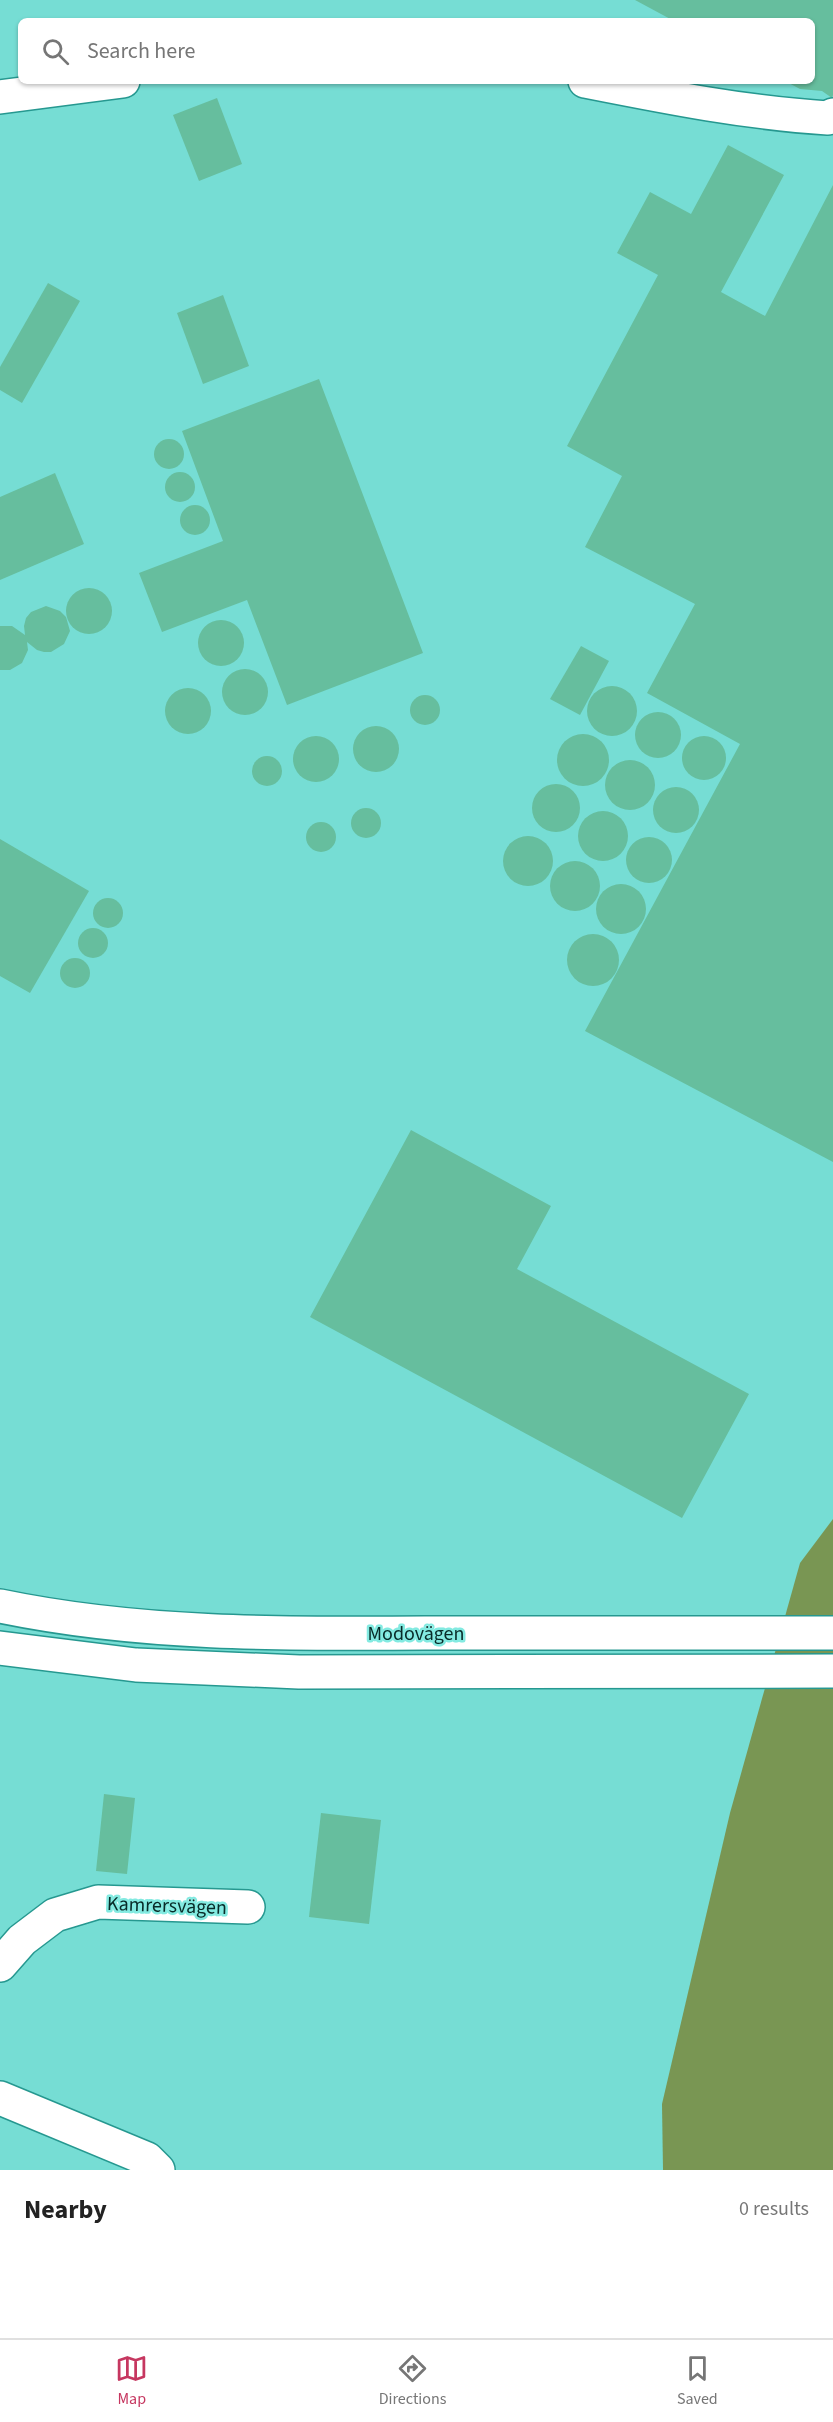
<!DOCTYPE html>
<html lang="en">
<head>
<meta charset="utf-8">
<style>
  :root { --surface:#fff; --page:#f6f6f6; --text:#222; --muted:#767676; --line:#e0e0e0; --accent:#c63760 }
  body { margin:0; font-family:"Source Sans 3",sans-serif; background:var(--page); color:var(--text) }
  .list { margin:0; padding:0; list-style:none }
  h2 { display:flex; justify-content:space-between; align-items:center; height:78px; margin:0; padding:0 24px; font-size:26px }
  h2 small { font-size:20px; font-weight:400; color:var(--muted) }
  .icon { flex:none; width:33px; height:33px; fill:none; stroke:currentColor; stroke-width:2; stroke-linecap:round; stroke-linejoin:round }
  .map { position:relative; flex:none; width:833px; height:2170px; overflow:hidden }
  .search { position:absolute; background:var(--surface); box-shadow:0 2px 4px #0004; left:18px; right:18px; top:18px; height:66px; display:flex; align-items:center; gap:15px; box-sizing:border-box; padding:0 21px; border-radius:9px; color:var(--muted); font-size:22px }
  .sheet { height:168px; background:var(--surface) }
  nav { display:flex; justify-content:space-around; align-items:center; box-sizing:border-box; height:84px; border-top:2px solid var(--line); background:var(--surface); font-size:16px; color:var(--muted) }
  nav a { display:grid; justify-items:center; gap:3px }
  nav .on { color:var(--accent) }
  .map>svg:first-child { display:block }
</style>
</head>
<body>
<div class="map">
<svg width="833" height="2170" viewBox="0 0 833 2170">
  <rect width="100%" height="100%" fill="#76ddd4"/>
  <polygon fill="#799653" points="833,1519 833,2170 663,2170 662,2104 730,1813 800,1563"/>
  <g fill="#66be9e">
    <polygon points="635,0 833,0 833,95 832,98 822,91 800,89 785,81 812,81 812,21 674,21"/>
    <polygon points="217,98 242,164 199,181 173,115"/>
    <polygon points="728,145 784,175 721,292 765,316 833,185 833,1162 585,1031 740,744 647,693 695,604 585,547 622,476 567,446 658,275 617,253 650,192 691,214"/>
    <polygon points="48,283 80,301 22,403 0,390 0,367"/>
    <polygon points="223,295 249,366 203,384 177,313"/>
    <polygon points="319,379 423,653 287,705 247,600 162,632 139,573 223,541 182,431"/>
    <circle cx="169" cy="454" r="15"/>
    <circle cx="180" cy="487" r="15"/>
    <polygon points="55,473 84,544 0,580 0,497"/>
    <circle cx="195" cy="520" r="15"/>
    <circle cx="89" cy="611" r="23"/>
    <polygon points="46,606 60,611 66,617 70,631 64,644 51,652 44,652 37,650 27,642 28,650 22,663 10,670 0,670 0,626 12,626 25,635 24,626 26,618 31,612"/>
    <circle cx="221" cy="643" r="23"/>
    <polygon points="581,646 609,661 580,715 550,699"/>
    <circle cx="245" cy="692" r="23"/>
    <circle cx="612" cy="711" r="25"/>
    <circle cx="188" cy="711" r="23"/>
    <circle cx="425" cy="710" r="15"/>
    <circle cx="658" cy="735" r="23"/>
    <circle cx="376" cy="749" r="23"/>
    <circle cx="583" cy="760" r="26"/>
    <circle cx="704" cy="758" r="22"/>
    <circle cx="316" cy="759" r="23"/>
    <circle cx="267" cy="771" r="15"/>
    <circle cx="630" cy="785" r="25"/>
    <circle cx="556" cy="808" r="24"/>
    <circle cx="676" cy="810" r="23"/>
    <circle cx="366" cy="823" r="15"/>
    <circle cx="603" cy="836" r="25"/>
    <circle cx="321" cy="837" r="15"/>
    <circle cx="528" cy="861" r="25"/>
    <circle cx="649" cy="860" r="23"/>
    <polygon points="0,839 89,891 30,993 0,976"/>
    <circle cx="575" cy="886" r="25"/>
    <circle cx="621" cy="909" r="25"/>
    <circle cx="108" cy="913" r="15"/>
    <circle cx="93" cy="943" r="15"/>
    <circle cx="593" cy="960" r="26"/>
    <circle cx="75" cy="973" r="15"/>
    <polygon points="411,1130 551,1206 517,1269 749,1394 682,1518 310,1317"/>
    <polygon points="104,1794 135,1798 127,1874 96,1871"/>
    <polygon points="321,1813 381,1820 369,1924 309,1917"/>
  </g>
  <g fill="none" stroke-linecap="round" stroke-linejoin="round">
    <g stroke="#269890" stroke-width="36">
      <g id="minor">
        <path d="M 585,81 C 666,97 746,113 828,118 L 833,115"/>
        <polyline points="0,97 123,81"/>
        <polyline points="0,1965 22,1940 55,1915 98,1902 248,1907"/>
        <polyline points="0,2098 147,2159 158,2170"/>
      </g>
    </g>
    <g stroke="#269890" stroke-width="36">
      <g id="major">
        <path d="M 0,1606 C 139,1635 283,1634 425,1633 C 561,1633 697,1633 833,1633"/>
        <polyline points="0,1648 136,1665 299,1672 833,1671"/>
      </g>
    </g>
    <use href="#minor" stroke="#fff" stroke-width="33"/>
    <use href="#major" stroke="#fff" stroke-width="33"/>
  </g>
  <g text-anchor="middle" stroke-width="5" stroke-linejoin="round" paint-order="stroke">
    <g font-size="20" fill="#082b28" stroke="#83eae1">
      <text x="416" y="1640">Modovägen</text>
      <text transform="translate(167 1905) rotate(2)" y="7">Kamrersvägen</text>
    </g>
  </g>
</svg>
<div class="search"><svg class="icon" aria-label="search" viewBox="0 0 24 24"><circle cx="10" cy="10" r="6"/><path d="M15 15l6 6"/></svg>Search here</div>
</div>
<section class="sheet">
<h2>Nearby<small>0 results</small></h2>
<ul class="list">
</ul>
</section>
<nav>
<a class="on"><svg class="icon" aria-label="map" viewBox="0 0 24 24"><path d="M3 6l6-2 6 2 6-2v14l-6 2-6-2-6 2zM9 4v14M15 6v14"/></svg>Map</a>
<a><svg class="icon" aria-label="directions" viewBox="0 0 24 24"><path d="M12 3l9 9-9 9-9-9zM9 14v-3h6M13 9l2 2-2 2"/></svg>Directions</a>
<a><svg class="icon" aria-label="saved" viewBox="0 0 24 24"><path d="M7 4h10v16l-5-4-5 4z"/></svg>Saved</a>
</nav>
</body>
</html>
